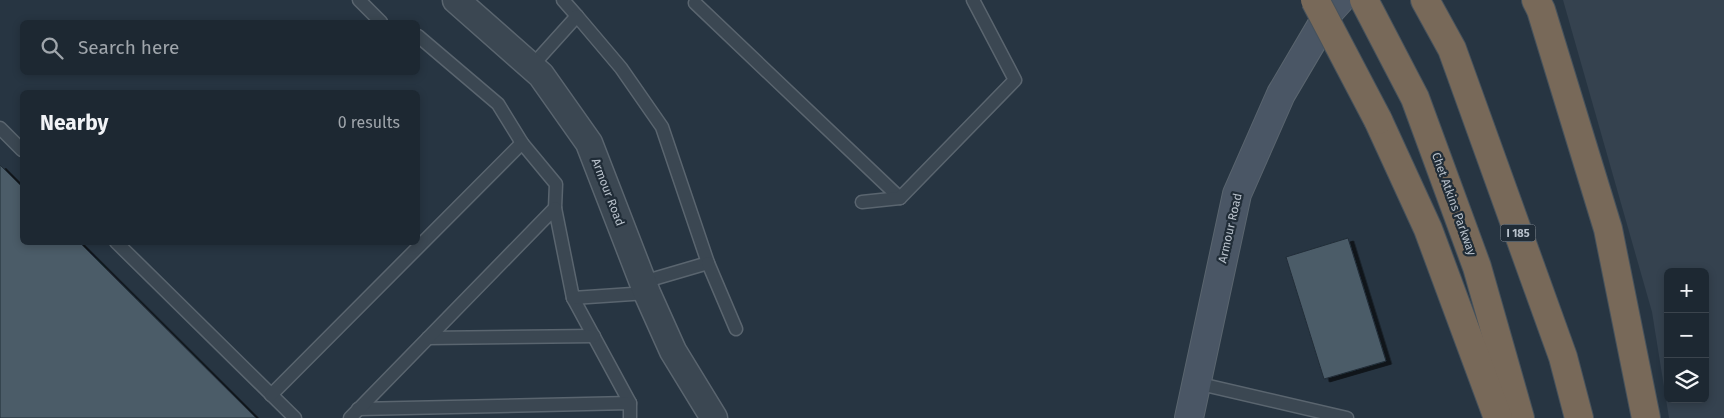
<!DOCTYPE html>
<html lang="en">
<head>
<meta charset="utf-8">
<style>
  :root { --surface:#1d2832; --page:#25303a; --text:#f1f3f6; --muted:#a0a6ac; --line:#3b444d }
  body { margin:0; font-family:"Fira Sans",sans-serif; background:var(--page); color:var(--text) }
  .controls { position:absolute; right:15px; bottom:15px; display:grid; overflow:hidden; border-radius:8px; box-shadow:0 2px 8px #0003 }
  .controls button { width:45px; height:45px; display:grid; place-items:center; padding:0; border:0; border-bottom:1px solid var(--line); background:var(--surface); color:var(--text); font:25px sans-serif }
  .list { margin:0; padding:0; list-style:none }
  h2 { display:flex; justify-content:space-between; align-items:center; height:65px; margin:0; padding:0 20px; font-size:21px }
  h2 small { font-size:16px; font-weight:400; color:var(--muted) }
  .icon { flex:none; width:28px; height:28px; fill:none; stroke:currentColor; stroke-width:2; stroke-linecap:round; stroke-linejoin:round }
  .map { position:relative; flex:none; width:1724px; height:418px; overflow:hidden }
  .search { position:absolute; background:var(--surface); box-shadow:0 2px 8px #0003; left:20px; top:20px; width:400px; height:55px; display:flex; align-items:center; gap:12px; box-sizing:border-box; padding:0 18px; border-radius:8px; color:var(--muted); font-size:19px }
  .panel { position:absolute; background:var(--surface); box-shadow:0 2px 8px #0003; left:20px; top:90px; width:400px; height:155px; border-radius:8px }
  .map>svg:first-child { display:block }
</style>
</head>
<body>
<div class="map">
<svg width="1724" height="418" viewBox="0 0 1724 418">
  <defs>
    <filter id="shadow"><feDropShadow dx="5.5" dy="3" stdDeviation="0" flood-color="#0009"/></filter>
  </defs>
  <rect width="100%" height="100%" fill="#273542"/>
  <path fill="#35424f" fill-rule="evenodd" d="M 1563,0 L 1724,0 L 1724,418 L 1669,418 L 1652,312 ZM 1668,272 L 1705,272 L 1705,399 L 1668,399 Z"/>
  <g fill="#4b5b68" stroke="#222e39" filter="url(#shadow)">
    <polygon points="0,165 22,187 22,242 79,242 256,418 0,418"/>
    <polygon points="1348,238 1386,361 1324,379 1286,257"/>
  </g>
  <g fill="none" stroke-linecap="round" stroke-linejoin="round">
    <g stroke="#5a656f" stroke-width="15">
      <g id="lane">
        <polyline points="359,0 381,22"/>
        <polyline points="563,0 577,16"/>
        <polyline points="695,3 900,198"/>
        <polyline points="418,36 498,104 522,143"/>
        <polyline points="531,67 577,16 621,68 662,127 708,263 643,282"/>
        <polyline points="0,128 22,150"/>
        <polyline points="862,202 900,198 1015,80 973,0"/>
        <polyline points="116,242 295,418"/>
        <polyline points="708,263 736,329"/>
        <polyline points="573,298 630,403"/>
        <polyline points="428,338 594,336"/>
        <polyline points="1196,383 1347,418"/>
        <polyline points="271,395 522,143 556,184 555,208"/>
        <polyline points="358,409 630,403 630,418"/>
        <polyline points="350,418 555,208 573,298 647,293"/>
      </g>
    </g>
    <g stroke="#5a656f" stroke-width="29">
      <polyline id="street" points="456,0 541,75 589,143 647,293 673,351 714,418"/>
    </g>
    <g stroke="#5a656f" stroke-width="30">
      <polyline id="secondary" points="1189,418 1237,194 1281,94 1330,11 1340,0"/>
    </g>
    <g stroke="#46525c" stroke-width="30">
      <g id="highway">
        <polyline points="1364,0 1415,98 1477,267 1520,418"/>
        <polyline points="1425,0 1452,49 1563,357 1579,418"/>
        <polyline points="1536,0 1541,10 1608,229 1646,418"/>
        <polyline points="1378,120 1428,229 1498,418"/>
      </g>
    </g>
    <use href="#lane" stroke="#3b4752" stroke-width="12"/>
    <use href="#street" stroke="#3b4752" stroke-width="26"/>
    <use href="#secondary" stroke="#4a5665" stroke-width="28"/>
    <use href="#highway" stroke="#786959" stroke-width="28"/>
    <g stroke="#46525c" stroke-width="30" stroke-linecap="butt">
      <polyline id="highway-bridge" points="1315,0 1378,120"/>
    </g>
    <use href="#highway-bridge" stroke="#786959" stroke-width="28"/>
  </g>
  <g text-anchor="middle" stroke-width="4.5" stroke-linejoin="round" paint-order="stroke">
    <rect fill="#202c37" stroke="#8b959f" stroke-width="1" x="1500.5" y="224.5" width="35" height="17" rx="4"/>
    <g font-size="11" font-weight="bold" fill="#b9c2cc">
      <text x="1518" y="237">I 185</text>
    </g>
    <g font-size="12" fill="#b9c2cc" stroke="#202c37">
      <text transform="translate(608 192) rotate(69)" y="4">Armour Road</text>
      <text transform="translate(1454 204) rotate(70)" y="4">Chet Atkins Parkway</text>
      <text transform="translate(1230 228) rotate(-77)" y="4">Armour Road</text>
    </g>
  </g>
</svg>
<div class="controls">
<button>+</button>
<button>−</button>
<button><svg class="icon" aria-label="layers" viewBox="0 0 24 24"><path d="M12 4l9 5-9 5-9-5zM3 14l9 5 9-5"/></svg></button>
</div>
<div class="search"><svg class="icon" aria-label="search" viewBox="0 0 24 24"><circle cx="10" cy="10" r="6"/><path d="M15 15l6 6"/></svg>Search here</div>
<section class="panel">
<h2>Nearby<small>0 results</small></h2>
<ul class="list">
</ul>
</section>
</div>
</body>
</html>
